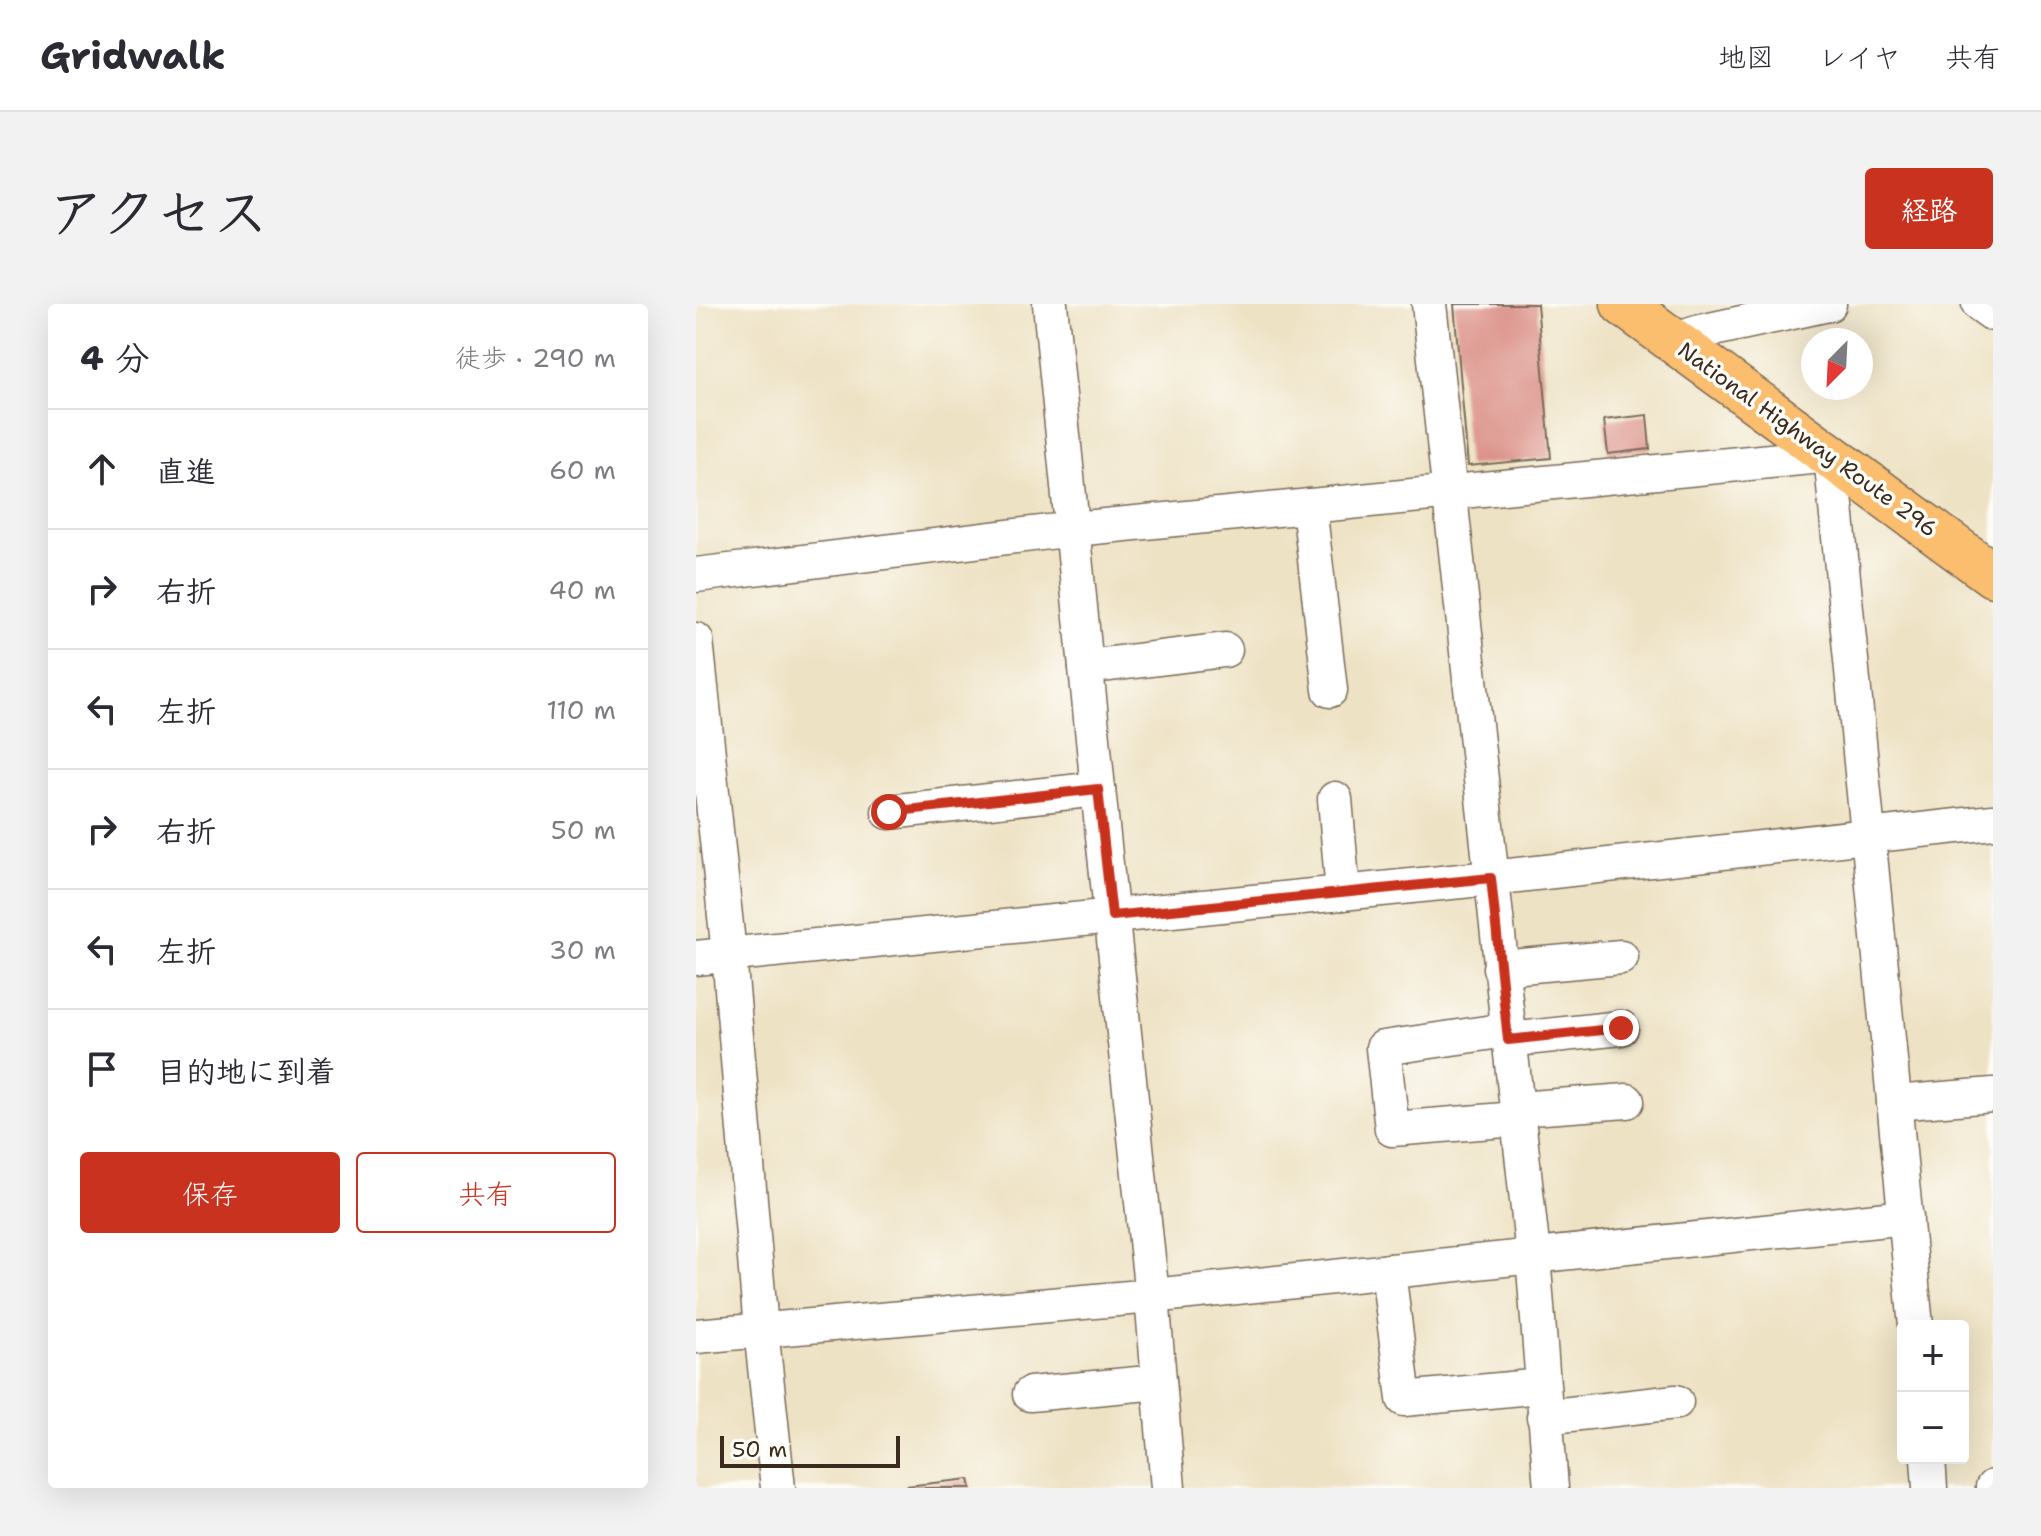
<!DOCTYPE html>
<html lang="ja">
<head>
<meta charset="utf-8">
<style>
  :root { --surface:#fff; --page:#f2f2f3; --text:#2b2b33; --muted:#7c7c81; --line:#e1e1e2; --accent:#c8321e }
  body { margin:0; font-family:"Shantell Sans","Klee One",sans-serif; background:var(--page); color:var(--text) }
  .controls { position:absolute; right:24px; bottom:24px; display:grid; overflow:hidden; border-radius:8px; box-shadow:0 8px 32px #0002 }
  .controls button { width:72px; height:72px; display:grid; place-items:center; padding:0; border:0; border-bottom:2px solid var(--line); background:var(--surface); color:var(--text); font:40px sans-serif }
  .compass { position:absolute; left:1105px; top:24px; width:72px; height:72px; border-radius:50%; background:var(--surface); box-shadow:0 8px 32px #0002; rotate:204deg }
  .scale { position:absolute; left:24px; bottom:20px; width:180px; box-sizing:border-box; padding-left:8px; border:4px solid #3b2a1e; border-top:0; font-size:22px; line-height:28px; white-space:nowrap; color:#3b2a1e; -webkit-text-stroke:6px #fdfcf7; paint-order:stroke }
  .stop { position:absolute; width:24px; height:24px; margin:-18px; border:6px solid #c8321e; border-radius:50%; background:#fff }
  .stop.end { background:#c8321e; border-color:#fff; box-shadow:0 2px 8px #0008 }
  .list { margin:0; padding:0; list-style:none }
  h2 { display:flex; justify-content:space-between; align-items:center; height:104px; margin:0; padding:0 32px; font-size:34px }
  h2 small { font-size:26px; font-weight:400; color:var(--muted) }
  .list li { display:grid; grid-template-columns:52px 1fr auto; gap:24px; align-items:center; box-sizing:border-box; height:120px; padding:0 32px; border-top:2px solid var(--line) }
  .list b { display:block; font-size:30px; white-space:nowrap }
  .list em { font-size:26px; font-style:normal; color:var(--muted) }
  .actions { display:flex; gap:16px; padding:24px 32px }
  .actions a { flex:1; padding:18px 0; border:2px solid var(--accent); border-radius:8px; text-align:center; font-size:28px; color:var(--accent) }
  .actions .main { background:var(--accent); color:#fff }
  .icon { flex:none; width:44px; height:44px; fill:none; stroke:currentColor; stroke-width:2; stroke-linecap:round; stroke-linejoin:round }
  .map { position:relative; flex:none; width:1297px; height:1184px; overflow:hidden; border-radius:8px }
  header { display:flex; align-items:center; gap:48px; box-sizing:border-box; height:112px; padding:0 40px; background:var(--surface); border-bottom:2px solid var(--line) }
  header strong { font-size:38px }
  nav { display:flex; gap:44px; margin-inline-start:auto; font-size:28px }
  .intro { display:flex; align-items:center; justify-content:space-between; box-sizing:border-box; height:192px; padding:0 48px }
  h1 { margin:0; font-size:56px }
  .button { padding:20px 36px; border-radius:8px; background:var(--accent); color:#fff; font-size:28px; font-weight:700 }
  main { display:flex; gap:48px; padding:0 48px }
  aside { flex:1; background:var(--surface); border-radius:8px; box-shadow:0 8px 32px #0002 }
  .map>svg:first-child { display:block }
</style>
</head>
<body>
<header>
<strong>Gridwalk</strong>
<nav><a>地図</a><a>レイヤ</a><a>共有</a></nav>
</header>
<div class="intro"><h1>アクセス</h1><a class="button">経路</a></div>
<main>
<aside>
<h2>4 分<small>徒歩 · 290 m</small></h2>
<ul class="list">
<li><svg class="icon" aria-label="ahead" viewBox="0 0 24 24"><path d="M12 20V5M6 11l6-6 6 6"/></svg><div><b>直進</b></div><em>60 m</em></li>
<li><svg class="icon" aria-label="right" viewBox="0 0 24 24"><path d="M7 20v-9h11M14 6l5 5-5 5"/></svg><div><b>右折</b></div><em>40 m</em></li>
<li><svg class="icon" aria-label="left" viewBox="0 0 24 24"><path d="M17 20v-9H6M10 6l-5 5 5 5"/></svg><div><b>左折</b></div><em>110 m</em></li>
<li><svg class="icon" aria-label="right" viewBox="0 0 24 24"><path d="M7 20v-9h11M14 6l5 5-5 5"/></svg><div><b>右折</b></div><em>50 m</em></li>
<li><svg class="icon" aria-label="left" viewBox="0 0 24 24"><path d="M17 20v-9H6M10 6l-5 5 5 5"/></svg><div><b>左折</b></div><em>30 m</em></li>
<li><svg class="icon" aria-label="arrive" viewBox="0 0 24 24"><path d="M6 21V4h12l-3 4 3 4H6"/></svg><div><b>目的地に到着</b></div></li>
</ul>
<div class="actions"><a class="main">保存</a><a>共有</a></div>
</aside>
<div class="map">
<svg width="1297" height="1184" viewBox="0 0 1297 1184">
  <rect width="100%" height="100%" fill="#fdfcf7"/>
  <filter id="ink" filterUnits="userSpaceOnUse"><feTurbulence type="fractalNoise" baseFrequency=".0125" numOctaves="2"/><feDisplacementMap in="SourceGraphic" scale="16" xChannelSelector="R" yChannelSelector="G"/><feConvolveMatrix kernelMatrix="1 2 1 2 8 2 1 2 1" color-interpolation-filters="sRGB"/></filter>
  <filter id="wash" filterUnits="userSpaceOnUse"><feTurbulence type="fractalNoise" baseFrequency=".006" numOctaves="4" result="noise"/><feDisplacementMap in="SourceGraphic" scale="32" xChannelSelector="R" yChannelSelector="G"/><feGaussianBlur stdDeviation="1.8" result="paint"/><feColorMatrix in="noise" values="0 0 0 0 0 0 0 0 0 0 0 0 0 0 0 0 0 1.4 0 .05"/><feComposite in="paint" operator="in"/></filter>
  <g filter="url(#wash)">
    <rect width="100%" height="100%" fill="#eee2c4"/>
    <g id="blocks">
      <g fill="#dc9289">
        <polygon points="758,0 841,0 855,154 772,162"/>
        <polygon points="951,111 954,145 912,150 908,116"/>
        <polygon points="273,1175 275,1184 211,1184 211,1182"/>
      </g>
    </g>
  </g>
  <g filter="url(#ink)">
    <use href="#blocks" fill-opacity="0" stroke="#7a6a58" stroke-width="2"/>
    <g fill="none" stroke-linecap="round" stroke-linejoin="round">
      <g stroke="#7a6a58" stroke-width="37">
        <g id="minor">
          <polyline points="354,0 402,485 456,992 472,1184"/>
          <polyline points="733,0 837,951 855,1184"/>
          <polyline points="1283,0 1297,10"/>
          <polyline points="977,37 1004,28 1133,0"/>
          <polyline points="613,202 634,386"/>
          <polyline points="0,271 378,225 1135,151 1220,1022"/>
          <polyline points="0,336 33,650 65,1025 82,1184"/>
          <polyline points="390,363 529,346"/>
          <polyline points="639,495 647,589"/>
          <polyline points="193,508 402,485"/>
          <polyline points="0,654 795,574 1297,518"/>
          <polyline points="804,664 925,653"/>
          <polyline points="811,726 687,744 696,825 821,815"/>
          <polyline points="812,736 925,724"/>
          <polyline points="1198,799 1297,791"/>
          <polyline points="820,805 931,797"/>
          <polyline points="692,967 708,1095 846,1082"/>
          <polyline points="0,1032 456,992 1210,913"/>
          <polyline points="334,1090 463,1078"/>
          <polyline points="848,1113 980,1098"/>
          <polyline points="1232,1154 1234,1184"/>
          <polyline points="1297,1184 1297,1183"/>
        </g>
      </g>
      <g stroke="#7a6a58" stroke-width="47">
        <polyline id="highway" points="927,0 1297,271"/>
      </g>
      <use href="#minor" stroke="#fff" stroke-width="34"/>
      <use href="#highway" stroke="#fbbd6e" stroke-width="44"/>
    </g>
  </g>
  <g fill="none" stroke-linecap="round" stroke-linejoin="round" filter="url(#ink)">
    <polyline stroke="#c8321e" stroke-width="10" points="193,508 402,485 416,612 795,574 812,736 925,724"/>
  </g>
  <g text-anchor="middle" stroke-width="7" stroke-linejoin="round" paint-order="stroke">
    <g font-size="22" fill="#3b2a1e" stroke="#fdfcf7">
      <text transform="translate(1112 135) rotate(36)" y="8">National Highway Route 296</text>
    </g>
  </g>
</svg>
<div class="controls">
<button>+</button>
<button>−</button>
</div>
<svg class="compass" viewBox="-18 -18 36 36"><path d="M0-13l5 13h-10z" fill="#e53935"/><path d="M0 13l5-13h-10z" fill="#7c7c81"/></svg>
<div class="scale">50 m</div>
<div class="stop" style="left:193px;top:508px"></div>
<div class="stop end" style="left:925px;top:724px"></div>
</div>
</main>
</body>
</html>
